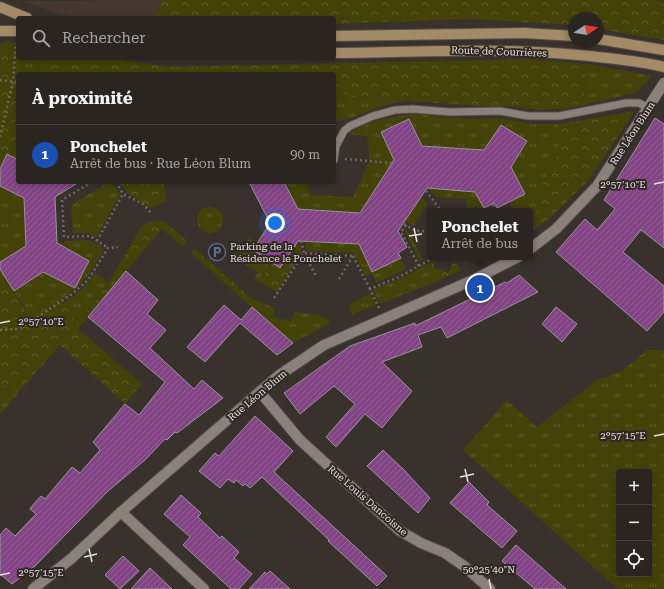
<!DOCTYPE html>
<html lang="fr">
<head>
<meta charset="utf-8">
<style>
  :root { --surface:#2b2521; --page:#332d2a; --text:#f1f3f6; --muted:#a6a5a5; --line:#47423f; --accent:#fd9c56 }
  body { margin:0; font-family:"Roboto Serif",serif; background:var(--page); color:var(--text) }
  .controls { position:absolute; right:12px; bottom:12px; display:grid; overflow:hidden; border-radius:4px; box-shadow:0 2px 6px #0003 }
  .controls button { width:36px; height:36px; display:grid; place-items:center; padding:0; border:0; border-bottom:1px solid var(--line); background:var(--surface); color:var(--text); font:20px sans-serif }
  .compass { position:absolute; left:568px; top:12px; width:36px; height:36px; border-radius:50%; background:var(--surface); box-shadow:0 2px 6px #0003; rotate:78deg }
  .you { position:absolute; left:275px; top:223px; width:14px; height:14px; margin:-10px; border:3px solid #fff; border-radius:50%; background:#1a73e8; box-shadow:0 0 0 6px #1a73e833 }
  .badge { display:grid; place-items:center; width:26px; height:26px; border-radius:50%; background:var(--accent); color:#fff; font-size:13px; font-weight:700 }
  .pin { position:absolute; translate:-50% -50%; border:2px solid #fff; box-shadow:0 1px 4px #0006 }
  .popup { position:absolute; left:427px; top:208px; width:106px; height:52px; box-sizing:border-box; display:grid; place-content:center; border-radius:4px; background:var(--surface); filter:drop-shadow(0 1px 3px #0005); font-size:13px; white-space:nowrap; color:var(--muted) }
  .popup b { font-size:15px; color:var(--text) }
  .popup::after { content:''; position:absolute; left:50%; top:100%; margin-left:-8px; border:8px solid transparent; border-top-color:var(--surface) }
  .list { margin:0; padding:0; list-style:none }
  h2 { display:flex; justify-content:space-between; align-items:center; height:52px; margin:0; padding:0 16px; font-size:17px }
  h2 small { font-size:13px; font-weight:400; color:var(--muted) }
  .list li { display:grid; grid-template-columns:26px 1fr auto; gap:12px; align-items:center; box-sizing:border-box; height:60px; padding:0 16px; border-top:1px solid var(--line) }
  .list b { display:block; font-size:15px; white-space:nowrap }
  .list p { margin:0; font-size:13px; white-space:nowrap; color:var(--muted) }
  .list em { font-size:13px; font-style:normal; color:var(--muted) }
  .icon { flex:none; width:22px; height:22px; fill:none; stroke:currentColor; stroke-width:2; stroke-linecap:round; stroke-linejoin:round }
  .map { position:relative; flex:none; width:664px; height:589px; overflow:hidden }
  .search { position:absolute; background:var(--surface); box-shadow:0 2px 6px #0003; left:16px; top:16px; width:320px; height:44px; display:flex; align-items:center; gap:10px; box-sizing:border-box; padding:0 14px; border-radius:4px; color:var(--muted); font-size:15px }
  .panel { position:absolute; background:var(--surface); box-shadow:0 2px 6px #0003; left:16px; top:72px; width:320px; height:112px; border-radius:4px }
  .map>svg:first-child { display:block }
</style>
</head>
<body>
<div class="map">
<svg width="664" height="589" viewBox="0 0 664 589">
  <defs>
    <pattern id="grass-tufts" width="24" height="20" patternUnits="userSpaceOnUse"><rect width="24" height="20" fill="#424209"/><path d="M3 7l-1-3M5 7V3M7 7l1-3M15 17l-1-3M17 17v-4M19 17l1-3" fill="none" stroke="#5d5d2c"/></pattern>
    <pattern id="forest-crowns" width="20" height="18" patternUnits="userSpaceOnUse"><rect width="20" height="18" fill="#424209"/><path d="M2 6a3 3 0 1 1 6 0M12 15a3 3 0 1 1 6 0" fill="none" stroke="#5d5d2c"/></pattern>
    <pattern id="building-hatch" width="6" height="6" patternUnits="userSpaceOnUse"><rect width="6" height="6" fill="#824485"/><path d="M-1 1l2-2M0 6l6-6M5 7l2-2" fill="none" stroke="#945f96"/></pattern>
  </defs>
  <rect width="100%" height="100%" fill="#39312c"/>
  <polygon fill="#463830" points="161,0 156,18 91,18 62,15 23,1"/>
  <g fill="url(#grass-tufts)" fill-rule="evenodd">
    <polygon points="9,42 18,44 18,58 49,58 36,74 18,74 18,76 7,74"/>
    <polygon points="587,64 652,76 635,93 583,105"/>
    <polygon points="334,92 391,103 348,119 334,120"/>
    <path d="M 419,114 L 439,117 L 478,119 L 499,118 L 533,124 L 559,124 L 559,152 L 541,188 L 538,209 L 530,218 L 530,211 L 514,211 L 510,202 L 524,194 L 511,167 L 527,141 L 501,125 L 484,150 L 422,146 L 409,119 L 381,132 L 394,160 L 360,213 L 298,209 L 284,182 L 307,182 L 310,195 L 353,197 L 370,160 L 367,136 L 348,134 C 368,121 396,115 419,114 Z"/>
    <polygon points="109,182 112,182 120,195 96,238 89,233 73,233 71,205"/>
    <polygon points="0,186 24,198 26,246 0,262"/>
    <polygon points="428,189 475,192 485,211 479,211 476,206 468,210 467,209 467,199 437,197"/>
    <polygon points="421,197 428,203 413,226 405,221"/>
    <circle cx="210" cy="220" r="13"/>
    <polygon points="406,230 409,232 423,260 420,261 405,232"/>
    <polygon points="249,238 257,243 253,250 270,261 261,283 254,278 258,273 236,257"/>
    <polygon points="90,240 104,249 87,277 74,290 61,300 49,301 27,314 14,291 43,272 75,288 88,261 57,243 64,243 64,241"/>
    <polygon points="298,241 302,253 291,270 286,259"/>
    <polygon points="305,241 359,244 372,272 401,258 406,269 376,283 372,273 366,277 354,253 307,251"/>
    <polygon points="423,266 430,284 380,304 373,290 400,279"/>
    <polygon points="95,274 109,282 77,325 63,304 85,287"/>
    <polygon points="370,293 376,305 352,315 349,305"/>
    <path d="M 252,299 L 275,308 L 273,317 L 291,321 L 294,312 C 309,314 321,312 331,323 L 293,343 L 247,303 Z"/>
    <path d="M 647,350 L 662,350 L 664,352 L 664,589 L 618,589 L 463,450 L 507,400 L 537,427 L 597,380 L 622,371 ZM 619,472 L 649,472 L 649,574 L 619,574 Z"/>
    <polygon points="0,384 19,392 0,415"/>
  </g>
  <g fill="url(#forest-crowns)">
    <polygon points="161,0 658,0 664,4 664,40 598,29 598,18 574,18 574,25 469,19 334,24 334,18 156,18"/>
    <polygon points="9,42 7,74 18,76 18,160 7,154 0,169 0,44"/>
    <polygon points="49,58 109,58 169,67 528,59 587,64 583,105 566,109 539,110 511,106 482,106 406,101 391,103 334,92 334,74 36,74"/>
    <polygon points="635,111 588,181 549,219 530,232 530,218 538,209 541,188 559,152 559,124"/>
    <path d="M 120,182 L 162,182 C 170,198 166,203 150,208 L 126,192 Z"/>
    <polygon points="158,221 165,222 187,241 183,246 162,229 78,329 142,384 125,404 60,345 19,392 0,384 0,269 27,314 49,301 61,300 77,325 109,282 142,226 149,222"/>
    <polygon points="195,249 252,299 247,303 191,253"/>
    <polygon points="286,259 291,270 277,292 261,283 270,261"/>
    <polygon points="436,259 433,267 448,273 453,264 455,263 459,267 460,271 430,284 423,266"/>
  </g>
  <g fill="url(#building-hatch)" stroke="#9a939a">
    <polygon points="655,118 664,124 664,248 641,230 623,252 664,286 664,312 647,331 556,252 585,219 597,230 615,209 604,200"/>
    <polygon points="409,119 422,146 484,150 501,125 527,141 511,167 525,194 497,208 494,203 484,208 475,192 427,188 398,231 407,247 398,253 401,258 372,272 359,244 298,241 280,268 253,250 270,223 249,182 284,182 298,209 360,213 394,160 381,132"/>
    <polygon points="7,154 18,160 18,182 79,182 55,197 57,243 89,261 75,288 43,272 14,291 0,269 0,262 26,246 24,198 0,186 0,169"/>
    <polygon points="126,271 158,300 147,314 166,330 150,348 194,389 202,380 223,398 177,433 175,432 167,440 165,439 145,460 108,491 35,566 12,584 0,574 0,535 6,528 15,536 36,514 30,509 31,507 41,496 45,499 72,467 80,473 100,450 93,442 125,404 139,415 165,382 88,317"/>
    <polygon points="519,275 538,292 447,338 441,327 418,335 422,347 382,362 412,391 382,428 365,414 336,447 326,437 355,404 334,386 300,414 284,393 350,346 415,323 415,326 505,282 507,283"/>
    <polygon points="224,305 241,320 252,307 293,343 277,355 240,323 205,362 187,347"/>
    <polygon points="556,307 577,324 562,342 542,324"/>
    <polygon points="255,416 293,451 274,472 387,576 377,586 328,541 329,540 262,477 250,488 245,484 243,486 236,480 234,483 228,479 220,488 199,471 215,453 219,456"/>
    <polygon points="383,450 404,470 430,498 418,513 367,466"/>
    <polygon points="469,482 489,502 487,505 517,531 502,548 450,503"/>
    <polygon points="181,495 201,513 198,517 220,538 222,536 239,552 234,558 252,574 239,589 231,589 183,545 190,537 164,514"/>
    <polygon points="516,545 566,589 535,589 502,561"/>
    <polygon points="123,556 139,571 120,589 105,575"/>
    <polygon points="150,568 172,589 131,589"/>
    <polygon points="270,571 290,589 249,589 265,572 267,574"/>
  </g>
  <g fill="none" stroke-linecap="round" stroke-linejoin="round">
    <g stroke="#544d49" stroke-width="9">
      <polyline id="lane" points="334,160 336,146 344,131 350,126 373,116 395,110 413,109 450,112 500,111 528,116 559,116 626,103 639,103 649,108"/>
    </g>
    <g stroke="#544d49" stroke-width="12">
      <g id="street">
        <polyline points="530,249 556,229 597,186 664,83"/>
        <polyline points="260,392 300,440 400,531 421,543 445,553 464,566 490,589"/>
        <polyline points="121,512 204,589"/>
        <polyline points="33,589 72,558 121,512 278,376 324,345 473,280 518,257"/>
      </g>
    </g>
    <g stroke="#544d49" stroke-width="12">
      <g id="secondary">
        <polyline points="0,7 27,18"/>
        <polyline points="0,31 18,31"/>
        <polyline points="334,36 524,33 574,36"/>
        <polyline points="598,39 664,50"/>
        <path d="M 334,53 C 419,52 504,47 589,56 C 614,59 640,61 664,67"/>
      </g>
    </g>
    <g stroke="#6e6762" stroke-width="2.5" stroke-dasharray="2 3" stroke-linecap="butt">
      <polyline points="0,80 18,82"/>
      <polyline points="0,137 13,81 16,43"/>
      <polyline points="345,159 393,163"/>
      <polyline points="92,182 62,200 64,237 90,236 108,248"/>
      <polyline points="116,182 123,194"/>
      <polyline points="426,191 441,211"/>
      <polyline points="491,211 494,203"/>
      <polyline points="404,224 414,230 430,232"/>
      <polyline points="406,225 401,232 419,266"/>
      <polyline points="97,241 123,194 143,204 152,214"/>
      <polyline points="301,241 304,253 316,276"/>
      <polyline points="353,256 370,289"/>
      <polyline points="339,279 353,256"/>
      <polyline points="274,298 304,253 353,256"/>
      <polyline points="379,308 370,289 399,277 435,257"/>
      <polyline points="0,330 17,329 29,323 72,294 88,280 108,248 118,247"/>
    </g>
    <use href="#lane" stroke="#8a817b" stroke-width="7"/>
    <use href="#street" stroke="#8a817b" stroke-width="10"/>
    <use href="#secondary" stroke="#a48b67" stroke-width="10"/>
  </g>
  <path fill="none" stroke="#e7e1de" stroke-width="1.5" d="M 654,184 L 664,182M 414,228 L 417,242M 409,236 L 422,234M 0,323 L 10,321M 654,436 L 664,434M 465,469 L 468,482M 460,477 L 474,474M 89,549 L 92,562M 84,557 L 97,554M 0,575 L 10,573M 489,579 L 491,589"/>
  <defs>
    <g id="parking-ring" transform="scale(0.9)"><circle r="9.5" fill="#2f2723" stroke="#5c6f8a" stroke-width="1.5"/><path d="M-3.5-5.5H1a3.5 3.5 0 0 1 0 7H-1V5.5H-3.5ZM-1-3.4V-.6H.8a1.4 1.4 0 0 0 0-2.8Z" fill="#5c6f8a"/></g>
  </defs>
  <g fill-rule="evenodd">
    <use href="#parking-ring" x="217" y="252"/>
  </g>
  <g text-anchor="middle" stroke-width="4" stroke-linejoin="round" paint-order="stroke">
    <g font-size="10" fill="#e7e1de" stroke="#2f2723">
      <text transform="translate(499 51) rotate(2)" y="4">Route de Courrières</text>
      <text transform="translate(632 133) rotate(-57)" y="4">Rue Léon Blum</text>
      <text transform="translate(257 395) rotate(-40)" y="4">Rue Léon Blum</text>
      <text transform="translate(368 500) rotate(41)" y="4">Rue Louis Dancoisne</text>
    </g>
    <g font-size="10" fill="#e7e1de" stroke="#2f2723" text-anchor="start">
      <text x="230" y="250">Parking de la<tspan x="230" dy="12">Résidence le Ponchelet</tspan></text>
    </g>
  </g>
  <g font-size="10" text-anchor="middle" fill="#e7e1de" stroke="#2f2723" stroke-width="4" stroke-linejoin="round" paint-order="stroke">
    <text x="623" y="188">2°57'10"E</text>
    <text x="41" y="325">2°57'10"E</text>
    <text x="623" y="439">2°57'15"E</text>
    <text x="489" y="573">50°25'40"N</text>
    <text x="41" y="576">2°57'15"E</text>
  </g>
</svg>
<div class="controls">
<button>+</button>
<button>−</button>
<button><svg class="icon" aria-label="locate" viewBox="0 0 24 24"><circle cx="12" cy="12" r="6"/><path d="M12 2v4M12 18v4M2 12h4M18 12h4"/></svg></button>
</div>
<svg class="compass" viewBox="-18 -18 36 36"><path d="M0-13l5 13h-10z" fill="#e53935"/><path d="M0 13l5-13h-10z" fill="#a6a5a5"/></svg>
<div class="you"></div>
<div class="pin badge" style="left:480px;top:288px;background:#1a4fb4">1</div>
<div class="popup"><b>Ponchelet</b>Arrêt de bus</div>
<div class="search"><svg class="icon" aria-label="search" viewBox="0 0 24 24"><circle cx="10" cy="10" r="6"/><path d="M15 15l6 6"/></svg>Rechercher</div>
<section class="panel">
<h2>À proximité<small></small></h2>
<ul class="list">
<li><span class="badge" style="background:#1a4fb4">1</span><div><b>Ponchelet</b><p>Arrêt de bus · Rue Léon Blum</p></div><em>90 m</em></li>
</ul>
</section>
</div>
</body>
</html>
